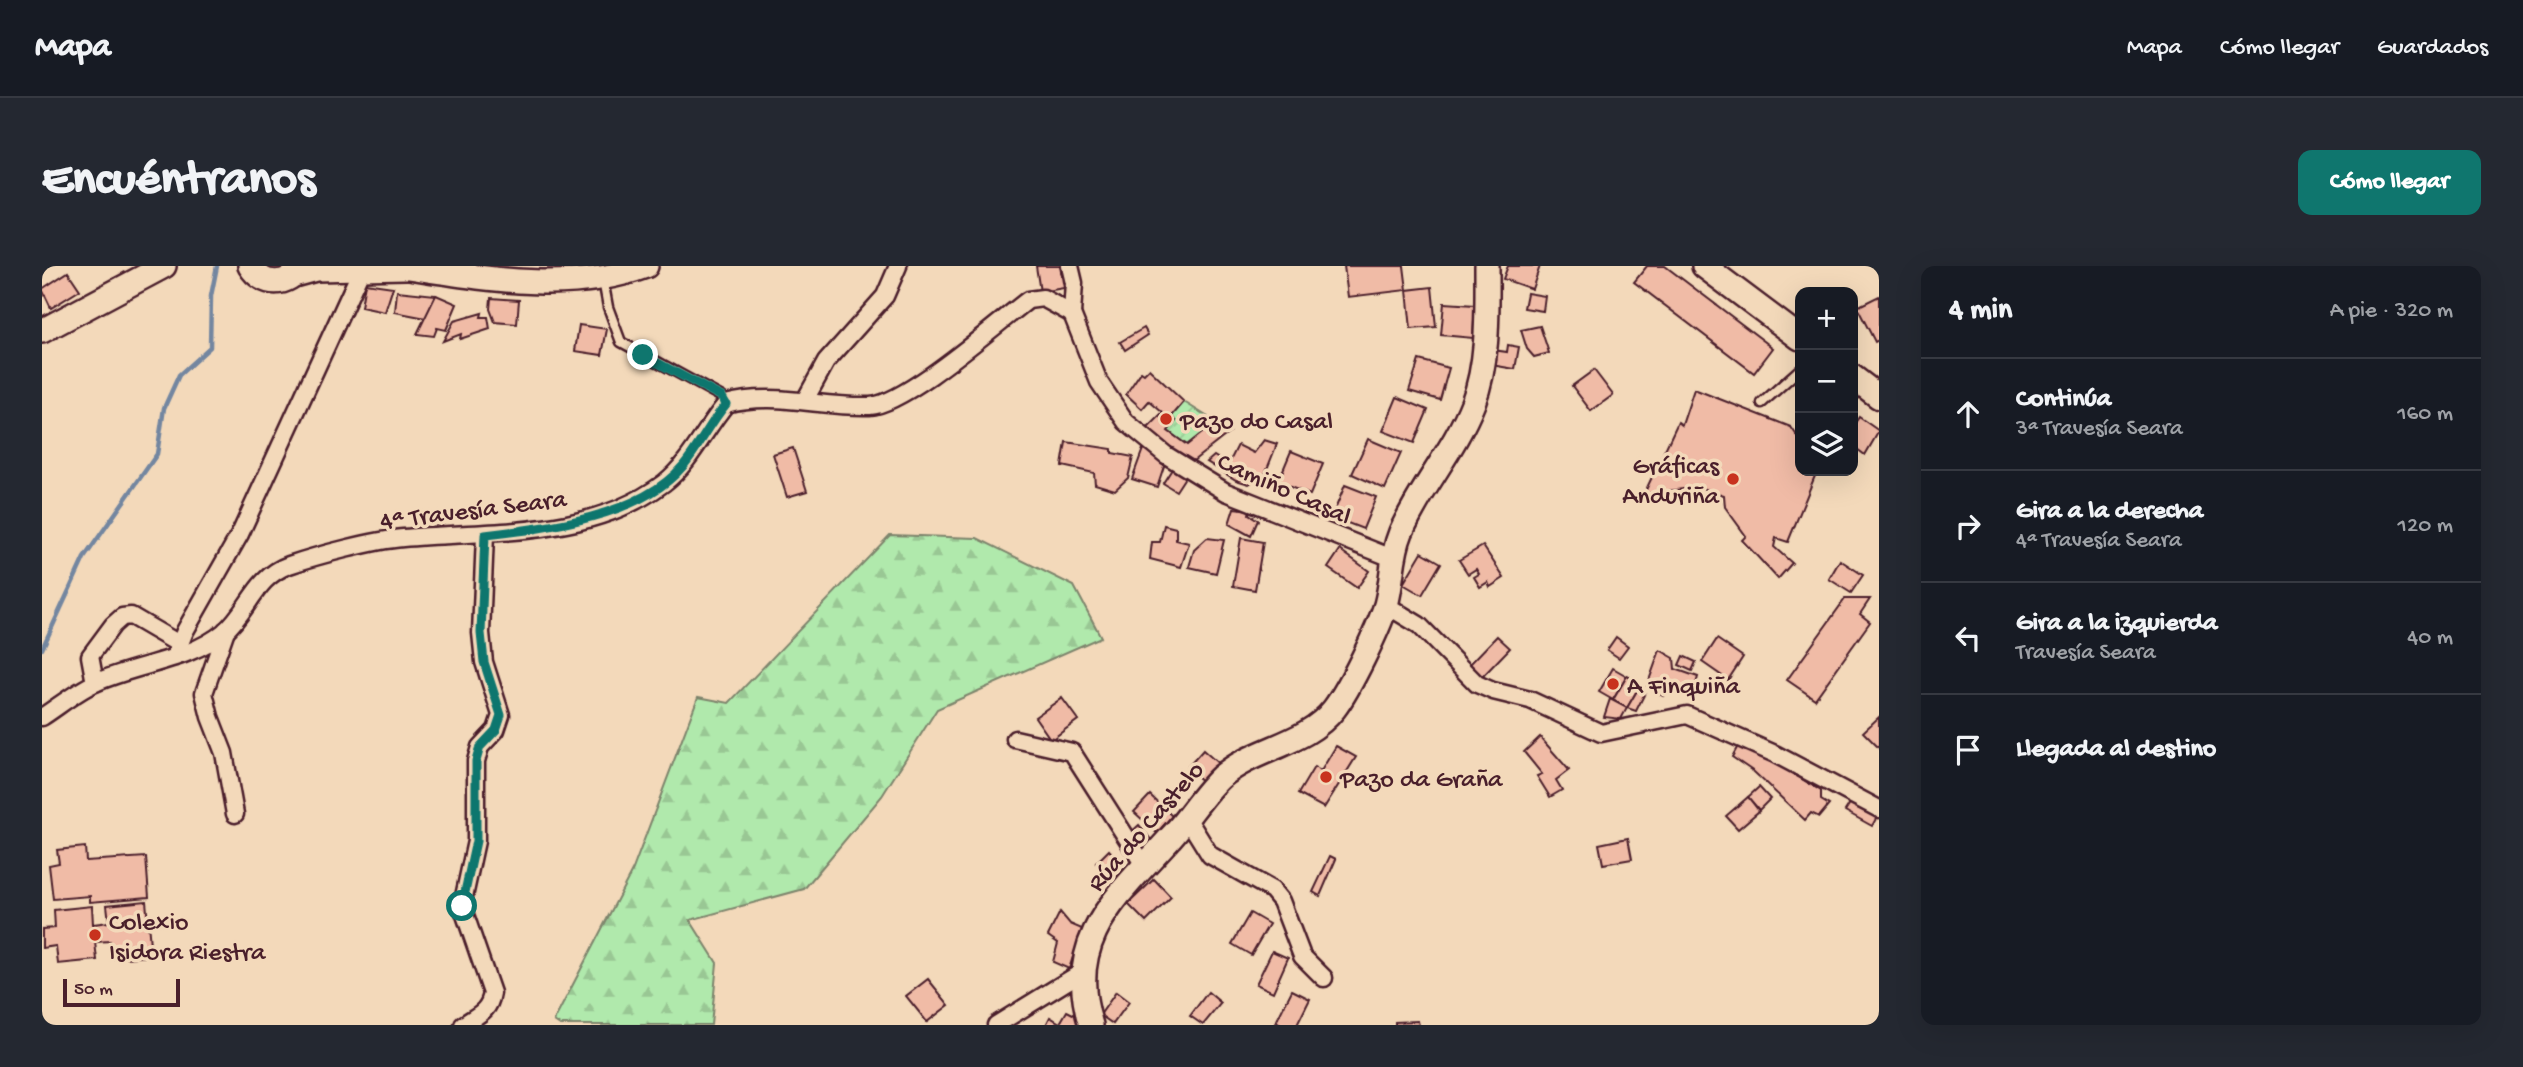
<!DOCTYPE html>
<html lang="es">
<head>
<meta charset="utf-8">
<style>
  :root { --surface:#171b24; --page:#242831; --text:#f1f3f6; --muted:#9ea1a6; --line:#363941; --accent:#0f766e }
  body { margin:0; font-family:"Gochi Hand",sans-serif; background:var(--page); color:var(--text) }
  .controls { position:absolute; right:21px; top:21px; display:grid; overflow:hidden; border-radius:14px; box-shadow:0 7px 28px #0002 }
  .controls button { width:63px; height:63px; display:grid; place-items:center; padding:0; border:0; border-bottom:2px solid var(--line); background:var(--surface); color:var(--text); font:35px sans-serif }
  .scale { position:absolute; left:21px; bottom:18px; width:117px; box-sizing:border-box; padding-left:7px; border:4px solid #4a1f2b; border-top:0; font-size:19px; line-height:24px; white-space:nowrap; color:#4a1f2b; -webkit-text-stroke:5px #f3d9ba; paint-order:stroke }
  .stop { position:absolute; width:21px; height:21px; margin:-16px; border:5px solid #0f766e; border-radius:50%; background:#fff }
  .stop.end { background:#0f766e; border-color:#fff; box-shadow:0 2px 7px #0008 }
  .list { margin:0; padding:0; list-style:none }
  h2 { display:flex; justify-content:space-between; align-items:center; height:91px; margin:0; padding:0 28px; font-size:30px }
  h2 small { font-size:23px; font-weight:400; color:var(--muted) }
  .list li { display:grid; grid-template-columns:46px 1fr auto; gap:21px; align-items:center; box-sizing:border-box; height:112px; padding:0 28px; border-top:2px solid var(--line) }
  .list b { display:block; font-size:26px; white-space:nowrap }
  .list p { margin:0; font-size:23px; white-space:nowrap; color:var(--muted) }
  .list em { font-size:23px; font-style:normal; color:var(--muted) }
  .icon { flex:none; width:38px; height:38px; fill:none; stroke:currentColor; stroke-width:2; stroke-linecap:round; stroke-linejoin:round }
  .map { position:relative; flex:none; width:1837px; height:759px; overflow:hidden; border-radius:14px }
  header { display:flex; align-items:center; gap:42px; box-sizing:border-box; height:98px; padding:0 35px; background:var(--surface); border-bottom:2px solid var(--line) }
  header strong { font-size:33px }
  nav { display:flex; gap:38px; margin-inline-start:auto; font-size:24px }
  .intro { display:flex; align-items:center; justify-content:space-between; box-sizing:border-box; height:168px; padding:0 42px }
  h1 { margin:0; font-size:49px }
  .button { padding:18px 32px; border-radius:14px; background:var(--accent); color:#fff; font-size:24px; font-weight:700 }
  main { display:flex; gap:42px; padding:0 42px }
  aside { flex:1; background:var(--surface); border-radius:14px; box-shadow:0 7px 28px #0002 }
  .map>svg:first-child { display:block }
</style>
</head>
<body>
<header>
<strong>Mapa</strong>
<nav><a>Mapa</a><a>Cómo llegar</a><a>Guardados</a></nav>
</header>
<div class="intro"><h1>Encuéntranos</h1><a class="button">Cómo llegar</a></div>
<main>
<div class="map">
<svg width="1837" height="759" viewBox="0 0 1837 759">
  <defs>
    <pattern id="forest-firs" width="22" height="20" patternUnits="userSpaceOnUse" patternTransform="scale(1.75)"><rect width="22" height="20" fill="#b0e9ac"/><path d="M5 1l3.5 6h-7zM16 11l3.5 6h-7z" fill="#99c794"/></pattern>
    <pattern id="garden-furrows" width="10" height="10" patternUnits="userSpaceOnUse" patternTransform="scale(1.75)"><rect width="10" height="10" fill="#b0e9ac"/><path d="M-1 1l2-2M0 10L10 0M9 11l2-2" fill="none" stroke="#99c794"/></pattern>
  </defs>
  <rect width="100%" height="100%" fill="#f3d9ba"/>
  <filter id="ink" filterUnits="userSpaceOnUse"><feTurbulence type="fractalNoise" baseFrequency=".0143" numOctaves="2"/><feDisplacementMap in="SourceGraphic" scale="14" xChannelSelector="R" yChannelSelector="G"/><feConvolveMatrix kernelMatrix="1 2 1 2 8 2 1 2 1" color-interpolation-filters="sRGB"/></filter>
  <g filter="url(#ink)">
    <polygon fill="url(#forest-firs)" stroke="#7d846c" stroke-width="2" points="848,269 935,272 1032,320 1059,371 895,443 840,530 762,623 648,654 675,697 669,759 518,759 512,755 591,603 656,431 687,437"/>
    <polygon fill="url(#garden-furrows)" stroke="#7d846c" stroke-width="2" points="1142,136 1174,156 1145,179 1126,165 1134,155 1129,151"/>
    <g fill="none" stroke-linecap="round" stroke-linejoin="round">
      <polyline stroke="#7386a0" stroke-width="4.5" points="0,383 42,292 115,188 122,142 137,109 168,81 169,30 175,0"/>
    </g>
    <g fill="#f0bba6" stroke="#4a1f2b" stroke-width="2">
      <polygon points="994,0 1018,0 1022,22 998,26"/>
      <polygon points="1302,0 1362,0 1365,24 1306,31"/>
      <polygon points="1466,0 1498,0 1490,23 1461,13"/>
      <polygon points="1605,0 1623,0 1731,82 1712,107 1592,16"/>
      <polygon points="26,6 38,24 9,42 0,23"/>
      <polygon points="323,17 351,21 343,46 319,41"/>
      <polygon points="1390,21 1394,61 1369,63 1365,24"/>
      <polygon points="355,25 394,29 384,52 353,46"/>
      <polygon points="1485,27 1503,30 1501,45 1482,42"/>
      <polygon points="394,29 415,38 404,64 395,62 392,70 375,68"/>
      <polygon points="1837,30 1837,74 1833,76 1815,41"/>
      <polygon points="449,32 477,34 475,58 453,56 448,43"/>
      <polygon points="1402,37 1433,39 1431,72 1399,69"/>
      <polygon points="440,47 439,51 446,51 448,63 418,73 419,68 401,75 412,55"/>
      <polygon points="537,59 565,63 560,89 533,85"/>
      <polygon points="1498,60 1507,87 1492,91 1485,83 1479,64"/>
      <polygon points="1102,62 1106,69 1083,84 1078,76"/>
      <polygon points="1466,79 1477,81 1473,103 1449,99 1451,84 1465,86"/>
      <polygon points="1377,94 1407,102 1398,134 1367,125"/>
      <polygon points="1107,103 1142,136 1129,151 1134,155 1126,165 1145,179 1174,156 1188,166 1146,199 1104,164 1121,147 1107,135 1100,143 1084,128 1099,106 1102,108"/>
      <polygon points="1552,104 1571,129 1549,145 1530,120"/>
      <polygon points="1652,123 1749,161 1758,174 1758,205 1775,205 1746,276 1734,272 1732,281 1750,297 1736,313 1700,274 1704,270 1683,241 1682,229 1657,221 1602,228 1636,156 1640,159"/>
      <polygon points="1355,131 1386,144 1372,177 1341,165"/>
      <polygon points="1817,151 1837,165 1823,189 1811,180 1811,160"/>
      <polygon points="1326,173 1359,187 1343,223 1310,208"/>
      <polygon points="1222,174 1235,178 1223,208 1207,218 1194,214 1165,196 1172,190 1186,199 1196,179 1212,187"/>
      <polygon points="1024,176 1070,183 1070,187 1091,191 1086,212 1073,224 1053,218 1052,207 1020,200"/>
      <polygon points="751,182 765,225 745,231 731,188"/>
      <polygon points="1101,183 1125,191 1115,221 1090,213"/>
      <polygon points="1249,185 1281,198 1268,229 1236,216"/>
      <polygon points="1132,200 1145,208 1134,225 1121,217"/>
      <polygon points="1303,219 1334,231 1321,263 1290,251"/>
      <polygon points="1192,242 1208,244 1207,248 1216,254 1209,270 1187,258"/>
      <polygon points="1122,259 1134,262 1134,274 1147,277 1139,301 1108,293 1110,276 1118,276"/>
      <polygon points="1165,272 1182,274 1174,307 1147,301 1152,284"/>
      <polygon points="1199,272 1221,276 1213,324 1191,320"/>
      <polygon points="1441,280 1462,312 1448,321 1446,316 1438,321 1432,311 1437,308 1434,303 1426,308 1417,294"/>
      <polygon points="1298,284 1327,305 1315,322 1286,302"/>
      <polygon points="1380,286 1399,297 1380,329 1361,318"/>
      <polygon points="1798,294 1821,309 1809,327 1787,313"/>
      <polygon points="1803,333 1828,333 1818,348 1828,356 1773,433 1745,414"/>
      <polygon points="1455,370 1468,382 1440,411 1427,399"/>
      <polygon points="1574,371 1586,380 1577,392 1565,384"/>
      <polygon points="1675,373 1701,391 1686,414 1660,396"/>
      <polygon points="1618,384 1632,392 1633,403 1656,411 1652,425 1647,424 1643,428 1629,423 1621,430 1605,420"/>
      <polygon points="1641,390 1654,396 1650,405 1637,399"/>
      <polygon points="1571,402 1585,410 1571,434 1557,426"/>
      <polygon points="1585,410 1589,412 1587,418 1596,423 1585,442 1571,434"/>
      <polygon points="1596,423 1603,427 1594,445 1585,442"/>
      <polygon points="1020,432 1036,454 1009,474 993,451"/>
      <polygon points="1568,433 1585,442 1579,453 1562,451"/>
      <polygon points="1837,451 1837,482 1821,466"/>
      <polygon points="1498,471 1527,504 1514,514 1520,524 1508,531 1495,510 1500,508 1482,486"/>
      <polygon points="1294,480 1314,491 1282,542 1256,528 1272,501 1279,505"/>
      <polygon points="1696,480 1742,502 1779,525 1779,534 1787,539 1777,551 1769,547 1763,554 1712,506 1690,491"/>
      <polygon points="1161,484 1178,499 1162,517 1145,502"/>
      <polygon points="1717,521 1728,533 1717,544 1706,531"/>
      <polygon points="1108,529 1130,550 1115,567 1092,546"/>
      <polygon points="1706,531 1717,545 1696,563 1684,550"/>
      <polygon points="1810,534 1836,549 1830,560 1803,545"/>
      <polygon points="1097,559 1110,575 1099,583 1087,568"/>
      <polygon points="1586,572 1590,593 1561,598 1557,578"/>
      <polygon points="43,581 44,595 104,591 107,631 48,636 48,630 11,633 7,599 17,597 15,584"/>
      <polygon points="1067,584 1079,597 1066,609 1054,597"/>
      <polygon points="1288,590 1294,593 1278,630 1271,626"/>
      <polygon points="1112,613 1129,631 1104,656 1086,638"/>
      <polygon points="104,635 109,690 70,693 68,675 53,676 55,694 16,698 14,680 0,682 0,663 13,662 12,644 50,640 51,658 67,656 65,639"/>
      <polygon points="1018,646 1028,658 1040,663 1027,703 1011,696 1016,677 1006,670"/>
      <polygon points="1208,647 1227,658 1209,689 1190,678"/>
      <polygon points="1230,685 1246,692 1231,726 1214,718"/>
      <polygon points="886,713 907,739 885,756 864,730"/>
      <polygon points="1250,724 1268,733 1255,759 1239,759 1234,756"/>
      <polygon points="1074,726 1087,736 1071,758 1058,749"/>
      <polygon points="1166,726 1179,737 1161,759 1148,750"/>
      <polygon points="1025,745 1039,752 1035,759 1004,759 1008,751 1018,757"/>
      <polygon points="1376,755 1377,759 1353,759 1353,756"/>
    </g>
    <g fill="none" stroke-linecap="round" stroke-linejoin="round">
      <g stroke="#4a1f2b" stroke-width="13">
        <g id="lane">
          <polyline points="561,14 566,41 579,76 680,131 684,138"/>
          <polyline points="1720,137 1758,103"/>
        </g>
      </g>
      <g stroke="#4a1f2b" stroke-width="21">
        <g id="street">
          <polyline points="1028,0 1032,17 1030,48 1057,116 1084,156 1124,189 1184,226 1350,292"/>
          <polyline points="763,134 784,96 843,30 856,0"/>
          <polyline points="1344,339 1377,359 1435,418 1451,425 1488,434 1559,467 1645,449 1733,488 1837,543"/>
          <polyline points="184,364 162,427 168,451 182,487 193,548"/>
          <polyline points="133,390 143,365 198,268 321,0"/>
          <polyline points="53,417 48,390 71,359 80,351 89,350 137,378"/>
          <path d="M 0,451 C 17,440 35,425 53,417 C 94,398 147,395 182,366 C 207,345 213,311 247,299 C 273,290 333,274 361,272 C 448,264 548,273 622,217 C 649,196 662,164 684,138 C 731,125 780,142 828,140 C 864,138 954,58 986,34 L 1001,32 L 1030,48"/>
          <polyline points="973,473 1030,486 1102,599"/>
          <polyline points="1145,552 1168,589 1230,624 1239,635 1260,690 1282,712"/>
          <path d="M 421,759 C 435,749 447,746 450,727 L 420,640 L 434,575 L 434,495 L 438,481 L 454,464 L 459,449 L 442,396 L 439,367 L 443,269"/>
          <polyline points="954,759 1040,706"/>
        </g>
      </g>
      <g stroke="#4a1f2b" stroke-width="28">
        <g id="secondary">
          <path d="M 208,0 C 221,21 246,21 259,0"/>
          <path d="M 360,0 C 440,12 527,29 604,0"/>
          <polyline points="1662,0 1758,72"/>
          <polyline points="252,9 274,3 363,1"/>
          <polyline points="0,65 122,0"/>
          <polyline points="1811,111 1837,131"/>
          <path d="M 1049,759 C 1021,673 1076,630 1128,572 C 1146,553 1160,529 1179,511 C 1212,482 1264,479 1292,443 C 1308,422 1336,364 1344,339 C 1351,314 1349,290 1359,266 C 1379,221 1413,183 1431,137 C 1447,96 1445,43 1445,0"/>
        </g>
      </g>
      <use href="#lane" stroke="#f3d9ba" stroke-width="8"/>
      <use href="#street" stroke="#f3d9ba" stroke-width="16"/>
      <use href="#secondary" stroke="#f3d9ba" stroke-width="23"/>
    </g>
  </g>
  <g fill="none" stroke-linecap="round" stroke-linejoin="round" filter="url(#ink)">
    <path stroke="#0f766e" stroke-width="9" d="M 420,640 L 434,575 L 434,495 L 438,481 L 454,464 L 459,449 L 442,396 L 439,367 L 443,269 C 505,262 598,251 641,200 C 657,181 668,157 684,138 L 680,131 L 601,89"/>
  </g>
  <g fill="#c8321e" stroke="#f3d9ba" stroke-width="2.5">
    <circle cx="1124" cy="153" r="7"/>
    <circle cx="1691" cy="213" r="7"/>
    <circle cx="1571" cy="418" r="7"/>
    <circle cx="1284" cy="511" r="7"/>
    <circle cx="53" cy="669" r="7"/>
  </g>
  <g text-anchor="middle" stroke-width="7" stroke-linejoin="round" paint-order="stroke">
    <g font-size="26" fill="#4a1f2b" stroke="#f3d9ba" text-anchor="start">
      <text x="1138" y="162">Pazo do Casal</text>
      <text x="1677" y="207" text-anchor="end">Gráficas<tspan x="1677" dy="30">Anduriña</tspan></text>
      <text x="1585" y="427">A Finquiña</text>
      <text x="1298" y="520">Pazo da Graña</text>
      <text x="67" y="663">Colexio<tspan x="67" dy="30">Isidora Riestra</tspan></text>
    </g>
    <g font-size="26" fill="#4a1f2b" stroke="#f3d9ba">
      <text transform="translate(1243 221) rotate(24)" y="9">Camiño Casal</text>
      <text transform="translate(431 242) rotate(-7)" y="9">4ª Travesía Seara</text>
      <text transform="translate(1102 559) rotate(-49)" y="9">Rúa do Castelo</text>
    </g>
  </g>
</svg>
<div class="controls">
<button>+</button>
<button>−</button>
<button><svg class="icon" aria-label="layers" viewBox="0 0 24 24"><path d="M12 4l9 5-9 5-9-5zM3 14l9 5 9-5"/></svg></button>
</div>
<div class="scale">50 m</div>
<div class="stop" style="left:420px;top:640px"></div>
<div class="stop end" style="left:601px;top:89px"></div>
</div>
<aside>
<h2>4 min<small>A pie · 320 m</small></h2>
<ul class="list">
<li><svg class="icon" aria-label="ahead" viewBox="0 0 24 24"><path d="M12 20V5M6 11l6-6 6 6"/></svg><div><b>Continúa</b><p>3ª Travesía Seara</p></div><em>160 m</em></li>
<li><svg class="icon" aria-label="right" viewBox="0 0 24 24"><path d="M7 20v-9h11M14 6l5 5-5 5"/></svg><div><b>Gira a la derecha</b><p>4ª Travesía Seara</p></div><em>120 m</em></li>
<li><svg class="icon" aria-label="left" viewBox="0 0 24 24"><path d="M17 20v-9H6M10 6l-5 5 5 5"/></svg><div><b>Gira a la izquierda</b><p>Travesía Seara</p></div><em>40 m</em></li>
<li><svg class="icon" aria-label="arrive" viewBox="0 0 24 24"><path d="M6 21V4h12l-3 4 3 4H6"/></svg><div><b>Llegada al destino</b></div></li>
</ul>
</aside>
</main>
</body>
</html>
